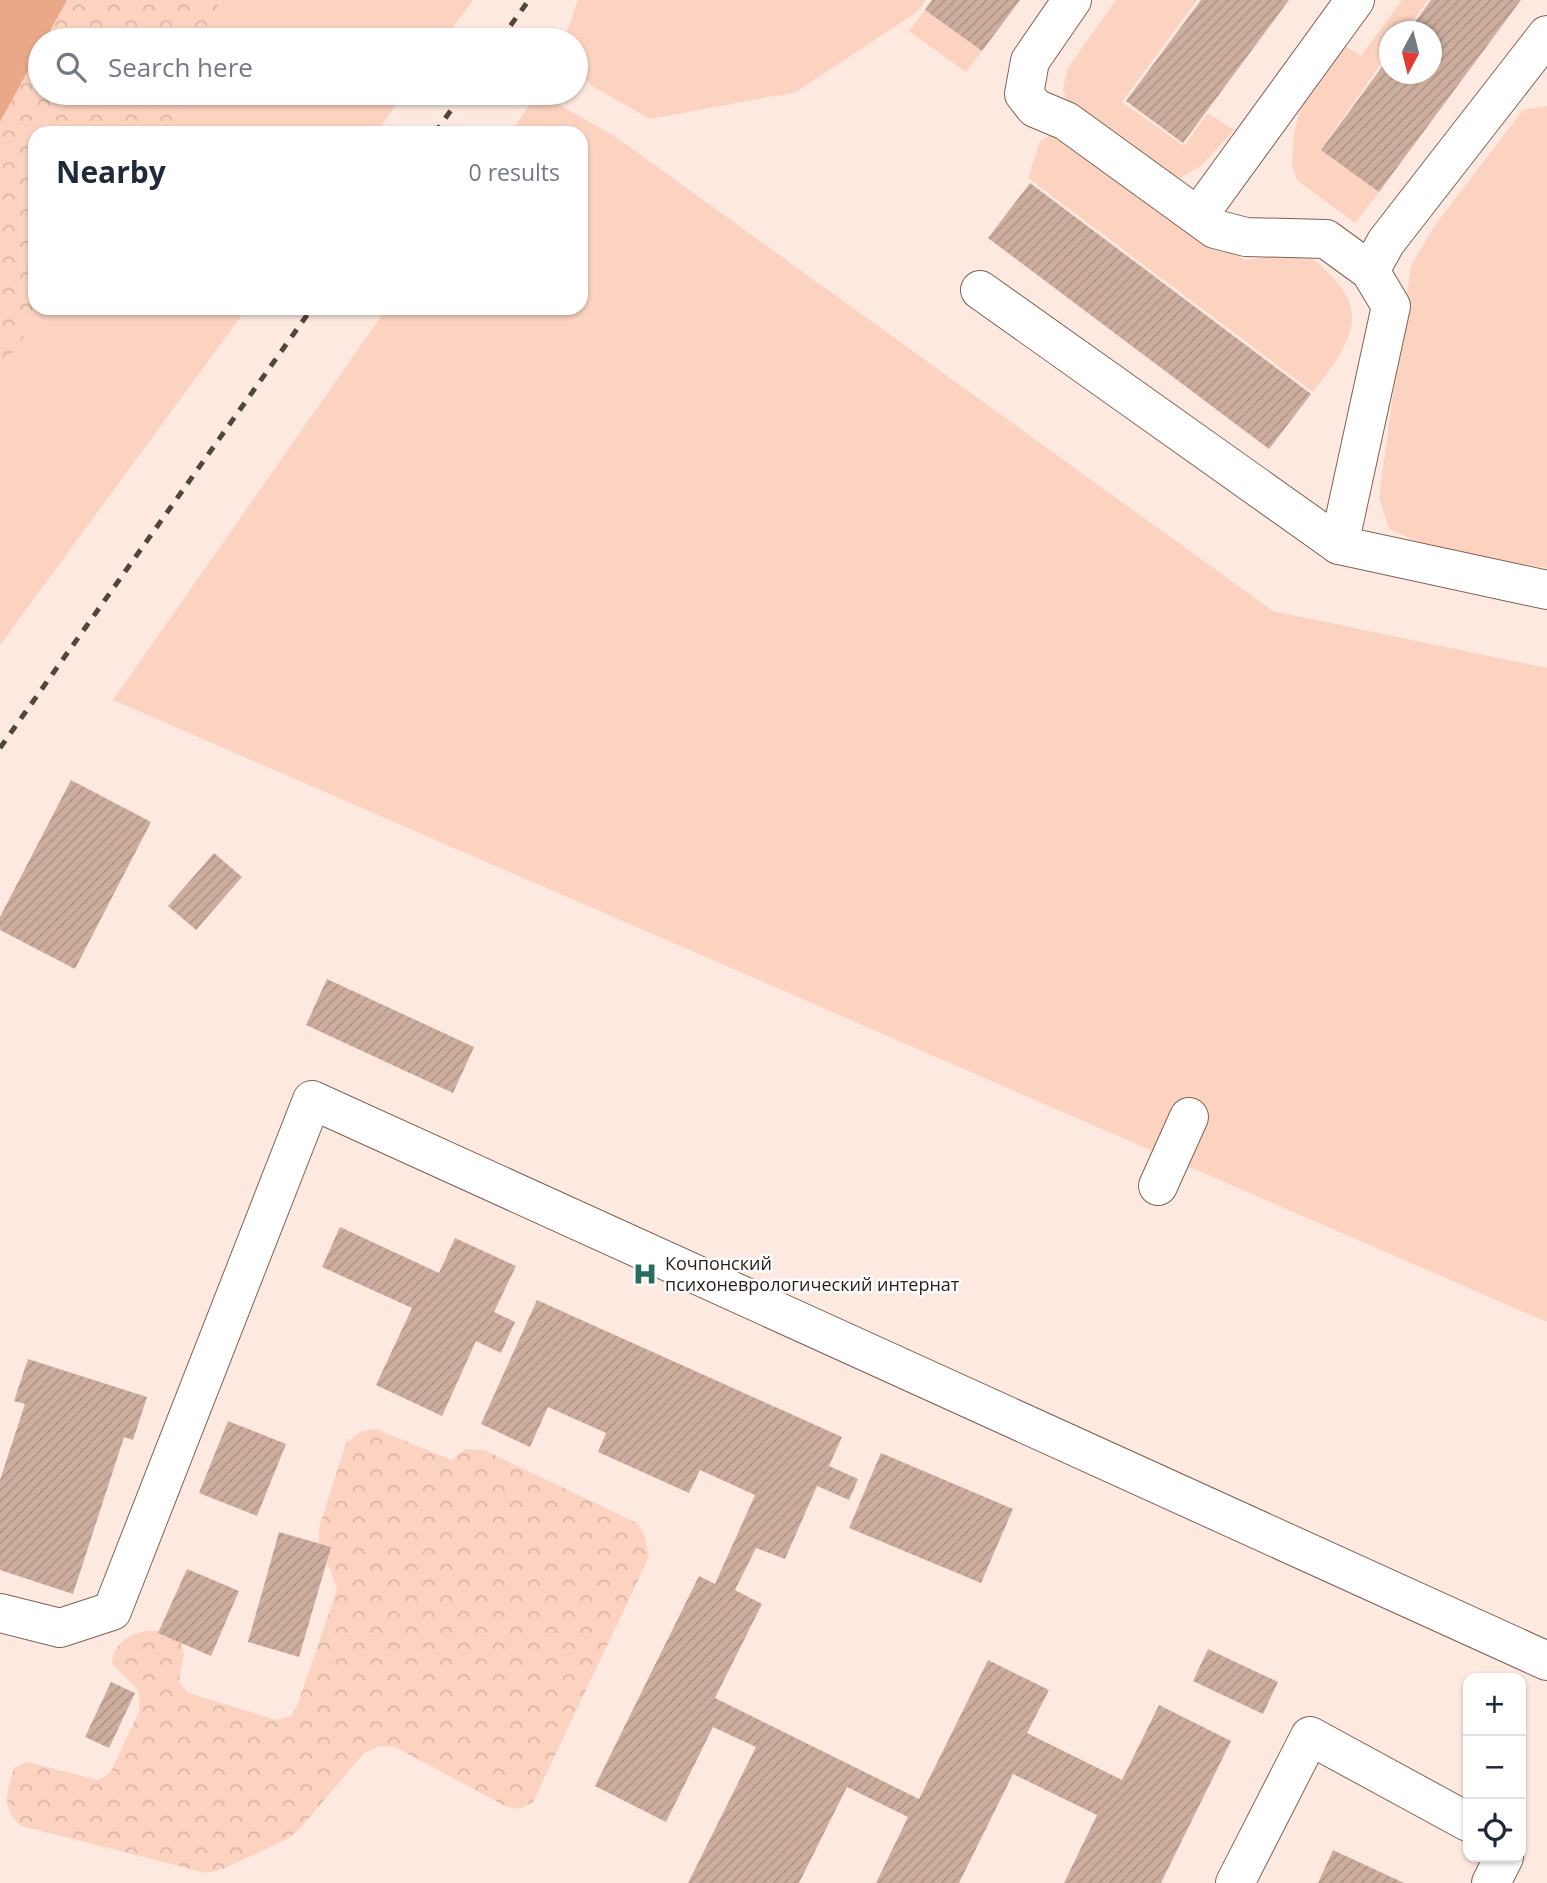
<!DOCTYPE html>
<html lang="en">
<head>
<meta charset="utf-8">
<style>
  :root { --surface:#fff; --page:#f2f2f3; --text:#1f2937; --muted:#747a83; --line:#e0e1e3 }
  body { margin:0; font-family:"Open Sans",sans-serif; background:var(--page); color:var(--text) }
  .controls { position:absolute; right:21px; bottom:21px; display:grid; overflow:hidden; border-radius:14px; box-shadow:0 2px 5px #0004 }
  .controls button { width:63px; height:63px; display:grid; place-items:center; padding:0; border:0; border-bottom:2px solid var(--line); background:var(--surface); color:var(--text); font:35px sans-serif }
  .compass { position:absolute; left:1379px; top:21px; width:63px; height:63px; border-radius:50%; background:var(--surface); box-shadow:0 2px 5px #0004; rotate:187deg }
  .list { margin:0; padding:0; list-style:none }
  h2 { display:flex; justify-content:space-between; align-items:center; height:91px; margin:0; padding:0 28px; font-size:30px }
  h2 small { font-size:23px; font-weight:400; color:var(--muted) }
  .icon { flex:none; width:38px; height:38px; fill:none; stroke:currentColor; stroke-width:2; stroke-linecap:round; stroke-linejoin:round }
  .map { position:relative; flex:none; width:1547px; height:1883px; overflow:hidden }
  .search { position:absolute; background:var(--surface); box-shadow:0 2px 5px #0004; left:28px; top:28px; width:560px; height:77px; display:flex; align-items:center; gap:18px; box-sizing:border-box; padding:0 24px; border-radius:38px; color:var(--muted); font-size:26px }
  .panel { position:absolute; background:var(--surface); box-shadow:0 2px 5px #0004; left:28px; top:126px; width:560px; height:189px; border-radius:21px }
  .map>svg:first-child { display:block }
</style>
</head>
<body>
<div class="map">
<svg width="1547" height="1883" viewBox="0 0 1547 1883">
  <defs>
    <pattern id="forest-crowns" width="20" height="18" patternUnits="userSpaceOnUse" patternTransform="scale(1.75)"><rect width="20" height="18" fill="#fcd3c0"/><path d="M2 6a3 3 0 1 1 6 0M12 15a3 3 0 1 1 6 0" fill="none" stroke="#d8b5a4"/></pattern>
    <pattern id="building-hatch" width="6" height="6" patternUnits="userSpaceOnUse" patternTransform="scale(1.75)"><rect width="6" height="6" fill="#cdae9e"/><path d="M-1 1l2-2M0 6l6-6M5 7l2-2" fill="none" stroke="#b09587"/></pattern>
  </defs>
  <rect width="100%" height="100%" fill="#fde9df"/>
  <g fill="#fcd3c0">
    <polygon points="220,0 473,0 444,40 205,40"/>
    <polygon points="578,0 926,0 917,12 796,92 650,119 592,86 576,69 576,40 564,40"/>
    <polygon points="1116,0 1197,0 1122,102 1184,146 1208,113 1234,130 1201,166 1180,178 1160,172 1072,114 1063,89 1068,68"/>
    <polygon points="1402,0 1428,0 1405,31 1390,32 1389,52 1321,149 1379,192 1355,223 1297,180 1292,165 1294,133 1303,101 1341,43 1361,56"/>
    <polygon points="925,10 982,51 966,72 909,31"/>
    <polygon points="185,93 405,93 376,133 167,133"/>
    <polygon points="538,93 613,135 1273,611 1547,668 1547,1322 113,700 387,308 581,308 581,133 510,133"/>
    <polygon points="1547,106 1547,568 1441,552 1389,529 1379,497 1411,265 1436,224 1523,110"/>
    <path d="M 1050,135 L 1062,136 L 1245,260 L 1306,254 C 1373,304 1359,333 1313,392 L 1028,178 L 1040,141 Z"/>
    <polygon points="44,308 247,308 0,645 0,370"/>
  </g>
  <g fill="url(#forest-crowns)">
    <polygon points="67,0 220,0 205,40 45,40"/>
    <polygon points="40,49 40,93 185,93 167,133 35,133 35,308 44,308 0,370 0,122"/>
    <path d="M 376,1429 L 451,1460 L 466,1449 L 484,1450 L 637,1523 L 645,1536 L 649,1557 L 533,1802 L 520,1809 L 507,1807 L 395,1747 L 380,1746 L 364,1753 L 298,1831 L 287,1839 L 223,1869 L 206,1873 L 22,1826 C 0,1808 7,1794 14,1768 L 27,1762 L 98,1780 L 110,1773 L 139,1712 L 139,1691 L 112,1664 C 113,1632 157,1622 180,1639 L 184,1654 L 179,1681 L 188,1693 L 276,1720 L 291,1716 L 297,1706 L 337,1590 L 330,1569 L 319,1551 L 319,1528 L 346,1443 L 360,1432 Z"/>
  </g>
  <polygon fill="#e9a888" points="0,0 67,0 45,40 40,40 40,49 0,122"/>
  <g fill="url(#building-hatch)">
    <polygon points="932,0 1020,0 982,51 925,10"/>
    <polygon points="1201,0 1289,0 1183,143 1126,101"/>
    <polygon points="1431,0 1521,0 1379,192 1321,150 1390,56 1390,74 1432,74 1432,32 1408,32"/>
    <polygon points="1030,183 1311,394 1269,449 988,238"/>
    <polygon points="71,780 151,822 75,969 0,930 0,917"/>
    <polygon points="214,853 242,877 196,930 168,906"/>
    <polygon points="327,979 474,1047 453,1093 306,1025"/>
    <polygon points="340,1227 439,1273 455,1238 516,1266 494,1312 515,1322 501,1353 476,1341 442,1416 376,1385 412,1308 322,1267"/>
    <polygon points="537,1300 842,1437 829,1466 858,1479 849,1500 817,1486 785,1559 756,1548 735,1590 762,1604 715,1698 919,1799 988,1660 1049,1690 1027,1733 1122,1780 1159,1705 1231,1741 1161,1883 1064,1883 1097,1815 1013,1774 959,1883 876,1883 908,1817 847,1787 799,1883 688,1883 756,1747 713,1727 666,1822 595,1786 699,1576 715,1584 755,1495 700,1470 689,1493 598,1452 606,1433 548,1407 530,1447 481,1424"/>
    <polygon points="28,1359 147,1397 133,1440 124,1437 73,1594 0,1570 0,1480 25,1404 14,1401"/>
    <polygon points="228,1421 286,1444 257,1516 199,1493"/>
    <polygon points="881,1453 1013,1509 981,1583 849,1528"/>
    <polygon points="279,1532 331,1547 299,1657 248,1642"/>
    <polygon points="187,1569 239,1591 211,1656 158,1633"/>
    <polygon points="1208,1649 1278,1682 1263,1714 1193,1681"/>
    <polygon points="111,1682 135,1693 109,1748 85,1737"/>
    <polygon points="1333,1850 1404,1883 1318,1883"/>
  </g>
  <g fill="none" stroke-linecap="round" stroke-linejoin="round">
    <g stroke="#7f6254" stroke-width="40">
      <g id="minor">
        <polyline points="1072,0 1030,61 1024,94 1035,108 1066,121 1215,229 1246,237 1326,239 1370,271 1391,306 1339,545 1547,590"/>
        <polyline points="1198,216 1355,0"/>
        <polyline points="1370,271 1386,242 1547,35"/>
        <polyline points="980,290 1339,545"/>
        <polyline points="1158,1186 1189,1117"/>
        <polyline points="0,1613 60,1628 112,1611 312,1100 1547,1661"/>
        <polyline points="1235,1883 1310,1736 1468,1822"/>
        <polyline points="1491,1883 1504,1857"/>
      </g>
    </g>
    <use href="#minor" stroke="#fff" stroke-width="38"/>
    <g stroke="#52453e" stroke-width="5" stroke-dasharray="9 9" stroke-linecap="butt">
      <polyline points="500,40 529,0"/>
      <polyline points="435,133 463,93"/>
      <polyline points="0,748 312,308"/>
    </g>
  </g>
  <defs>
    <g id="hospital-bare" transform="scale(1.89)"><path d="M-5-5h3v3.5h4V-5h3V5h-3V1.5h-4V5h-3Z" fill="#286d60" stroke="#fff" stroke-width="2.5" paint-order="stroke"/></g>
  </defs>
  <g fill-rule="evenodd">
    <use href="#hospital-bare" x="645" y="1274"/>
  </g>
  <g text-anchor="middle" stroke-width="5" stroke-linejoin="round" paint-order="stroke">
    <g font-size="18" fill="#2a1e18" stroke="#fff" text-anchor="start">
      <text x="665" y="1270">Кочпонский<tspan x="665" dy="21">психоневрологический интернат</tspan></text>
    </g>
  </g>
</svg>
<div class="controls">
<button>+</button>
<button>−</button>
<button><svg class="icon" aria-label="locate" viewBox="0 0 24 24"><circle cx="12" cy="12" r="6"/><path d="M12 2v4M12 18v4M2 12h4M18 12h4"/></svg></button>
</div>
<svg class="compass" viewBox="-18 -18 36 36"><path d="M0-13l5 13h-10z" fill="#e53935"/><path d="M0 13l5-13h-10z" fill="#747a83"/></svg>
<div class="search"><svg class="icon" aria-label="search" viewBox="0 0 24 24"><circle cx="10" cy="10" r="6"/><path d="M15 15l6 6"/></svg>Search here</div>
<section class="panel">
<h2>Nearby<small>0 results</small></h2>
<ul class="list">
</ul>
</section>
</div>
</body>
</html>
